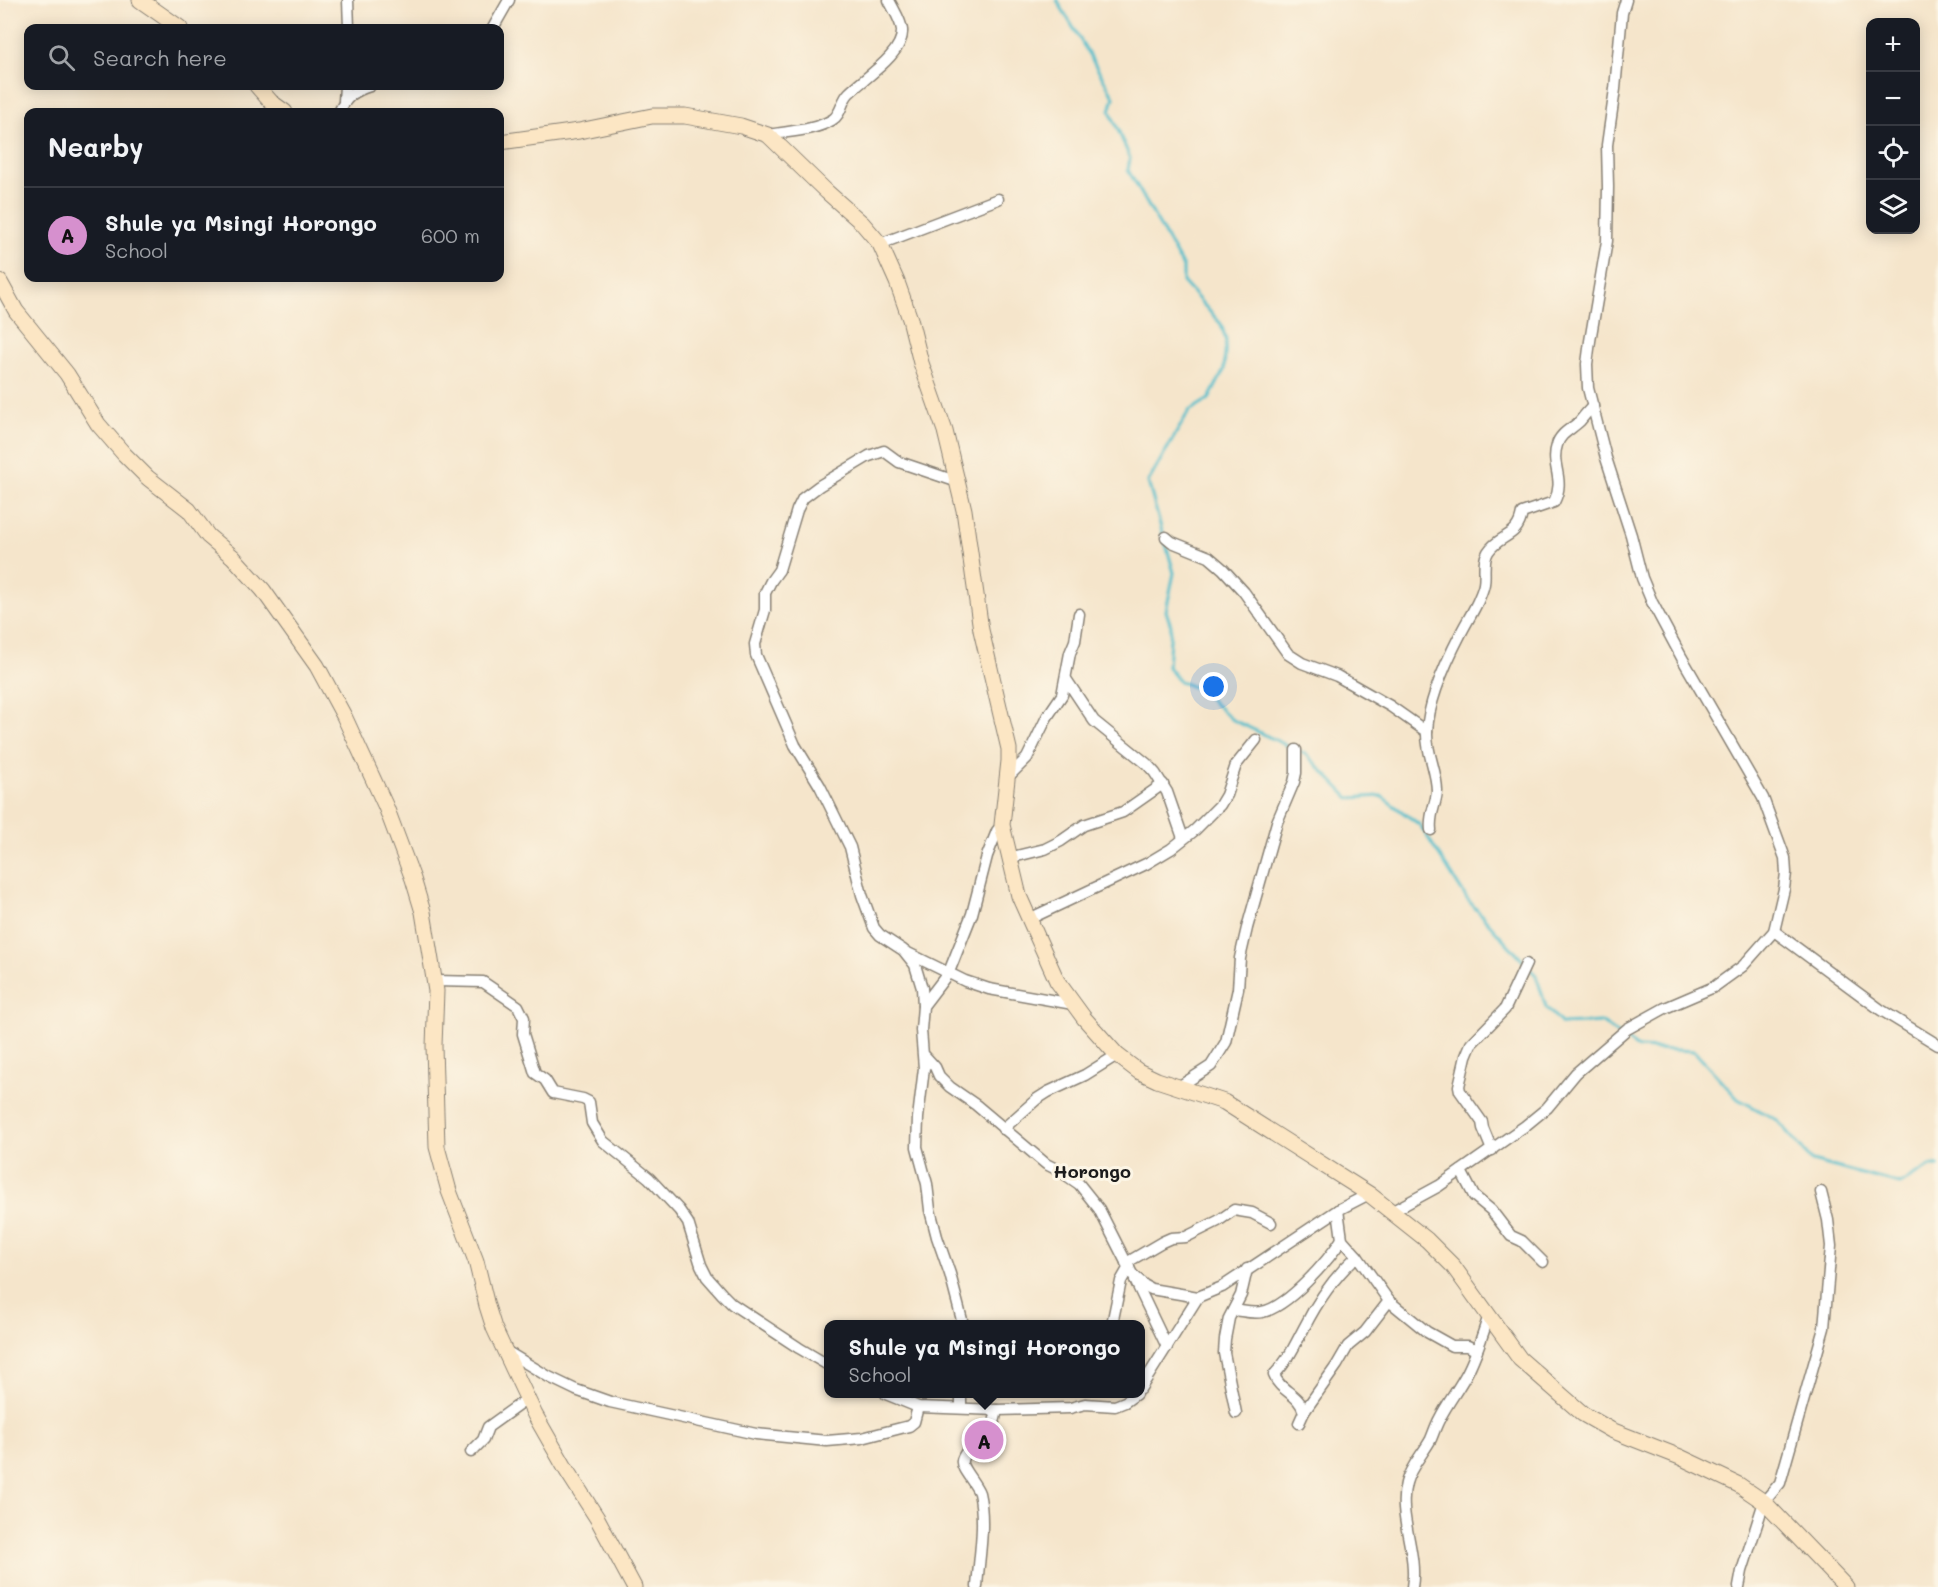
<!DOCTYPE html>
<html lang="en">
<head>
<meta charset="utf-8">
<style>
  :root { --surface:#171b24; --page:#242831; --text:#f1f3f6; --muted:#9ea1a6; --line:#363941; --accent:#d690ce }
  body { margin:0; font-family:Mali,sans-serif; background:var(--page); color:var(--text) }
  .controls { position:absolute; right:18px; top:18px; display:grid; overflow:hidden; border-radius:12px; box-shadow:0 3px 15px #0003 }
  .controls button { width:54px; height:54px; display:grid; place-items:center; padding:0; border:0; border-bottom:2px solid var(--line); background:var(--surface); color:var(--text); font:30px sans-serif }
  .you { position:absolute; left:1214px; top:687px; width:21px; height:21px; margin:-15px; border:4px solid #fff; border-radius:50%; background:#1a73e8; box-shadow:0 0 0 9px #1a73e833 }
  .badge { display:grid; place-items:center; width:39px; height:39px; border-radius:50%; background:var(--accent); color:#111; font-size:20px; font-weight:700 }
  .pin { position:absolute; translate:-50% -50%; border:3px solid #fff; box-shadow:0 2px 6px #0006 }
  .popup { position:absolute; left:824px; top:1320px; width:321px; height:78px; box-sizing:border-box; display:grid; place-content:center; border-radius:12px; background:var(--surface); filter:drop-shadow(0 2px 4px #0005); font-size:20px; white-space:nowrap; color:var(--muted) }
  .popup b { font-size:22px; color:var(--text) }
  .popup::after { content:''; position:absolute; left:50%; top:100%; margin-left:-12px; border:12px solid transparent; border-top-color:var(--surface) }
  .list { margin:0; padding:0; list-style:none }
  h2 { display:flex; justify-content:space-between; align-items:center; height:78px; margin:0; padding:0 24px; font-size:26px }
  h2 small { font-size:20px; font-weight:400; color:var(--muted) }
  .list li { display:grid; grid-template-columns:39px 1fr auto; gap:18px; align-items:center; box-sizing:border-box; height:96px; padding:0 24px; border-top:2px solid var(--line) }
  .list b { display:block; font-size:22px; white-space:nowrap }
  .list p { margin:0; font-size:20px; white-space:nowrap; color:var(--muted) }
  .list em { font-size:20px; font-style:normal; color:var(--muted) }
  .icon { flex:none; width:33px; height:33px; fill:none; stroke:currentColor; stroke-width:2; stroke-linecap:round; stroke-linejoin:round }
  .map { position:relative; flex:none; width:1938px; height:1587px; overflow:hidden }
  .search { position:absolute; background:var(--surface); box-shadow:0 3px 15px #0003; left:24px; top:24px; width:480px; height:66px; display:flex; align-items:center; gap:15px; box-sizing:border-box; padding:0 21px; border-radius:12px; color:var(--muted); font-size:22px }
  .panel { position:absolute; background:var(--surface); box-shadow:0 3px 15px #0003; left:24px; top:108px; width:480px; height:174px; border-radius:12px }
  .map>svg:first-child { display:block }
</style>
</head>
<body>
<div class="map">
<svg width="1938" height="1587" viewBox="0 0 1938 1587">
  <rect width="100%" height="100%" fill="#fcf5e5"/>
  <filter id="ink" filterUnits="userSpaceOnUse"><feTurbulence type="fractalNoise" baseFrequency=".0167" numOctaves="2"/><feDisplacementMap in="SourceGraphic" scale="12" xChannelSelector="R" yChannelSelector="G"/><feConvolveMatrix kernelMatrix="1 2 1 2 8 2 1 2 1" color-interpolation-filters="sRGB"/></filter>
  <filter id="wash" filterUnits="userSpaceOnUse"><feTurbulence type="fractalNoise" baseFrequency=".008" numOctaves="4" result="noise"/><feDisplacementMap in="SourceGraphic" scale="24" xChannelSelector="R" yChannelSelector="G"/><feGaussianBlur stdDeviation="1.35" result="paint"/><feColorMatrix in="noise" values="0 0 0 0 0 0 0 0 0 0 0 0 0 0 0 0 0 1.4 0 .05"/><feComposite in="paint" operator="in"/></filter>
  <g filter="url(#wash)">
    <rect width="100%" height="100%" fill="#f5e5cb"/>
    <g fill="none" stroke-linecap="round" stroke-linejoin="round">
      <g stroke="#52becc" stroke-width="3">
        <polyline points="1057,0 1114,97 1110,111 1130,158 1128,170 1183,267 1183,282 1221,324 1226,340 1224,370 1209,399 1189,411 1148,482 1163,535"/>
        <polyline points="1165,541 1174,573 1166,611 1171,626 1168,667 1179,681 1200,690 1231,719 1307,755 1349,798 1381,796 1420,825 1467,899 1524,962"/>
        <polyline points="1528,967 1536,975 1546,1007 1562,1024 1601,1022 1638,1048 1694,1051 1738,1099 1777,1120 1812,1161 1900,1184 1930,1166 1938,1166"/>
      </g>
    </g>
  </g>
  <g filter="url(#ink)">
    <g fill="none" stroke-linecap="round" stroke-linejoin="round">
      <g stroke="#888074" stroke-width="13">
        <g id="street">
          <polyline points="348,0 349,28"/>
          <polyline points="493,28 509,0"/>
          <polyline points="344,101 345,86"/>
          <path d="M 339,112 C 346,97 354,91 370,86"/>
          <path d="M 768,135 C 790,131 813,131 832,120 C 842,114 841,101 849,93 C 864,78 904,54 902,30 C 901,20 893,9 889,0"/>
          <polyline points="880,244 998,199"/>
          <polyline points="1166,537 1172,542 1209,557 1223,569 1244,592 1288,654 1302,663 1337,676 1390,706 1427,732"/>
          <polyline points="1066,679 1094,721 1147,764 1155,773 1167,792 1183,838"/>
          <polyline points="1007,778 1027,758 1047,717 1062,695 1070,653 1075,641 1079,614"/>
          <path d="M 1431,830 C 1429,813 1436,806 1437,791 C 1437,771 1426,752 1427,732 C 1428,702 1447,660 1461,633 C 1466,623 1473,612 1478,601 C 1480,596 1483,590 1484,584 C 1486,574 1482,562 1488,552 C 1499,534 1518,539 1522,513 L 1554,502 C 1566,479 1550,466 1557,445 C 1560,433 1572,429 1580,421 C 1584,416 1588,411 1593,406"/>
          <polyline points="1009,858 1045,849 1061,841 1084,825 1123,812 1163,784"/>
          <polyline points="1029,919 1146,864 1171,849 1195,830 1220,805 1226,795 1236,765 1256,740"/>
          <polyline points="1774,931 1881,1010 1938,1045"/>
          <polyline points="906,952 965,981 989,989 1073,1004"/>
          <polyline points="435,981 483,982 518,1006 524,1018 523,1034 535,1073 545,1080 553,1093 583,1099 589,1102 592,1123 603,1141 649,1178 679,1210 688,1223 701,1265 707,1277 722,1294 732,1304 799,1348 828,1365"/>
          <polyline points="923,1006 922,988 915,965 903,950 880,935 874,928 862,895 850,847 820,786 795,745 756,655 755,644 765,610 765,593 771,581 779,570 797,510 803,498 819,486 869,456 884,451 899,462 958,482"/>
          <polyline points="925,1056 935,1067 939,1076 950,1087 976,1105 1046,1164 1060,1171 1079,1184 1099,1209 1132,1274 1144,1285 1151,1289 1198,1297"/>
          <polyline points="1180,1086 1211,1066 1226,1042 1238,989 1240,958 1247,928 1277,822 1294,782 1296,773 1296,750"/>
          <polyline points="1003,1129 1037,1099 1048,1092 1085,1075 1117,1055"/>
          <polyline points="1492,1150 1483,1128 1482,1122 1460,1091 1459,1086 1466,1056 1471,1044 1505,1009 1526,964"/>
          <polyline points="1461,1171 1474,1196 1491,1210 1511,1236 1522,1241 1543,1262"/>
          <polyline points="1338,1210 1342,1239 1357,1256 1389,1301 1427,1332 1452,1346 1468,1346 1477,1351"/>
          <polyline points="1393,1211 1439,1186 1525,1126 1547,1108 1576,1073 1627,1029 1665,1008 1714,987 1743,966 1774,931 1784,889 1786,873 1785,858 1763,798 1682,658 1652,602 1642,578 1631,535 1606,458 1588,388 1587,364 1590,341 1607,241 1608,187 1607,145 1615,89 1622,13 1626,0"/>
          <polyline points="1126,1263 1162,1242 1171,1238 1186,1237 1218,1221 1234,1210 1252,1213 1271,1223"/>
          <polyline points="1135,1280 1167,1347"/>
          <path d="M 1234,1310 C 1243,1311 1253,1314 1262,1312 C 1288,1307 1328,1261 1342,1239"/>
          <polyline points="963,1324 950,1274 937,1237 930,1210 927,1184 917,1147 918,1118 924,1068 921,1030 923,1006 949,972 972,914 987,856 997,831 1002,825"/>
          <polyline points="1112,1324 1121,1281 1129,1267"/>
          <polyline points="506,1351 549,1377 576,1390 610,1402 756,1434 827,1441 862,1438 909,1426 914,1422 918,1407"/>
          <polyline points="1140,1389 1198,1297 1222,1287 1338,1210 1369,1194"/>
          <polyline points="886,1394 918,1407 997,1410 1070,1408 1085,1404 1115,1406 1125,1402 1136,1394"/>
          <polyline points="961,1394 961,1407"/>
          <polyline points="1304,1412 1337,1365 1348,1346 1365,1332 1389,1301"/>
          <polyline points="1236,1413 1224,1353 1225,1339 1229,1318 1241,1295 1247,1269"/>
          <path d="M 1299,1423 L 1304,1412 C 1299,1393 1280,1392 1274,1375 C 1289,1359 1294,1347 1304,1328 C 1318,1300 1334,1277 1357,1256"/>
          <polyline points="471,1452 483,1440 488,1427 527,1399"/>
          <path d="M 977,1587 C 979,1557 986,1523 979,1493 C 976,1484 960,1467 962,1461 C 962,1457 967,1452 968,1449 L 981,1449 L 989,1444 L 997,1410"/>
          <path d="M 1412,1587 C 1418,1552 1397,1516 1406,1483 C 1410,1467 1423,1454 1431,1439 C 1434,1432 1436,1425 1440,1418 C 1448,1402 1460,1387 1468,1371 C 1477,1353 1483,1334 1489,1315"/>
          <polyline points="1739,1587 1742,1571 1764,1502 1780,1483 1824,1328 1831,1246 1828,1220 1821,1192"/>
        </g>
      </g>
      <g stroke="#888074" stroke-width="17">
        <g id="secondary">
          <polyline points="140,0 180,28"/>
          <polyline points="257,86 271,102 285,112"/>
          <polyline points="500,142 579,131 652,116 685,116 741,126 768,135 827,192 862,223 880,244 897,282 910,319 921,363 945,431 964,510 981,630 1009,749 1009,761 1002,825 1019,896 1057,981 1084,1018 1117,1055 1138,1071 1157,1080 1224,1102 1369,1194 1427,1240 1453,1266 1520,1359 1583,1414 1611,1430 1680,1457 1739,1485 1764,1502 1846,1587"/>
          <polyline points="0,282 16,311 67,374 98,424 124,454 148,478 189,510 208,536 233,557 263,590 317,666 344,716 386,807 413,879 423,912 436,991 434,1046 437,1147 449,1191 476,1261 487,1306 494,1328 535,1415 567,1471 597,1518 634,1587"/>
        </g>
      </g>
      <use href="#street" stroke="#fff" stroke-width="10"/>
      <use href="#secondary" stroke="#fce6c4" stroke-width="15"/>
    </g>
  </g>
  <g text-anchor="middle" stroke-width="6" stroke-linejoin="round" paint-order="stroke">
    <g font-size="18" font-weight="bold" fill="#1c1c1c" stroke="#fcf5e5">
      <text x="1092" y="1178">Horongo</text>
    </g>
  </g>
</svg>
<div class="controls">
<button>+</button>
<button>−</button>
<button><svg class="icon" aria-label="locate" viewBox="0 0 24 24"><circle cx="12" cy="12" r="6"/><path d="M12 2v4M12 18v4M2 12h4M18 12h4"/></svg></button>
<button><svg class="icon" aria-label="layers" viewBox="0 0 24 24"><path d="M12 4l9 5-9 5-9-5zM3 14l9 5 9-5"/></svg></button>
</div>
<div class="you"></div>
<div class="pin badge" style="left:984px;top:1440px">A</div>
<div class="popup"><b>Shule ya Msingi Horongo</b>School</div>
<div class="search"><svg class="icon" aria-label="search" viewBox="0 0 24 24"><circle cx="10" cy="10" r="6"/><path d="M15 15l6 6"/></svg>Search here</div>
<section class="panel">
<h2>Nearby<small></small></h2>
<ul class="list">
<li><span class="badge">A</span><div><b>Shule ya Msingi Horongo</b><p>School</p></div><em>600 m</em></li>
</ul>
</section>
</div>
</body>
</html>
